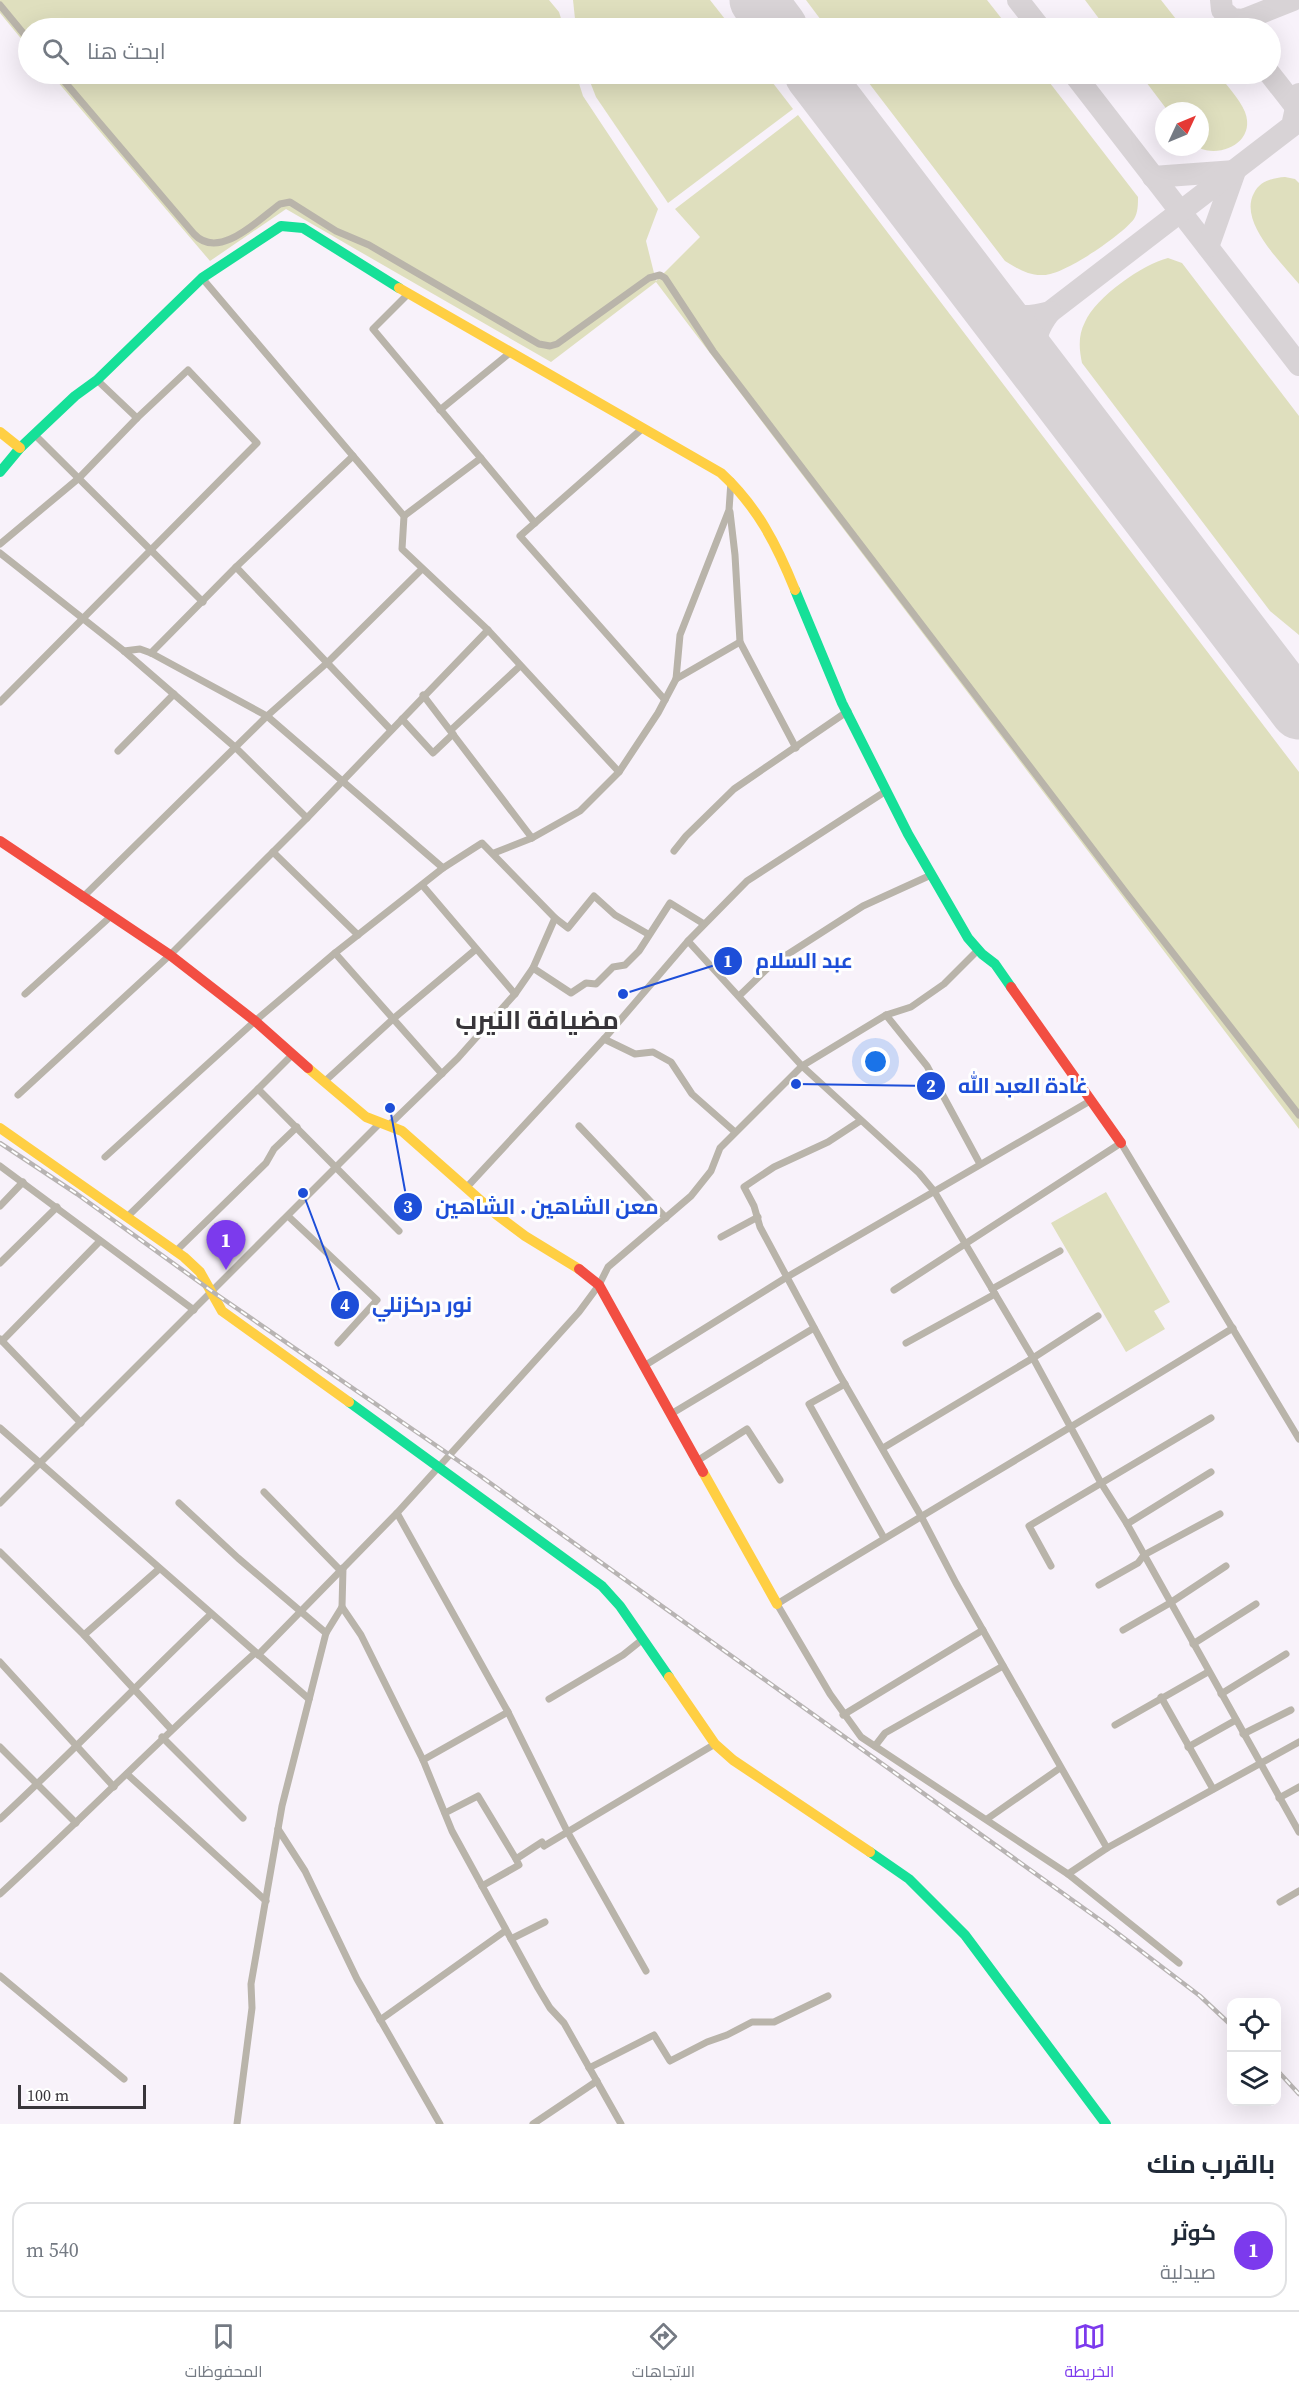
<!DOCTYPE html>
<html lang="ar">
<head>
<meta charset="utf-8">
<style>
  :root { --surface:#fff; --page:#f6f6f7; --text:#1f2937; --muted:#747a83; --line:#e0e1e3; --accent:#7c3aed }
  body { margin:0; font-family:"Source Serif 4",Cairo,serif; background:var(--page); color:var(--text); direction:rtl }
  .controls { position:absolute; right:18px; bottom:18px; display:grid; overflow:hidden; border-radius:12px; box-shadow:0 6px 24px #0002 }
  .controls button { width:54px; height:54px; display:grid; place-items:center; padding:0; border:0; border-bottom:2px solid var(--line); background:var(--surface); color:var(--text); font:30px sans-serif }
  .compass { position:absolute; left:1155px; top:102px; width:54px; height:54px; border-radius:50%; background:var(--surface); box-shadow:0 6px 24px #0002; rotate:46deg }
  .scale { position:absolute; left:18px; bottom:15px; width:128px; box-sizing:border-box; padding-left:6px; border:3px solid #38353a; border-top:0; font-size:16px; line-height:21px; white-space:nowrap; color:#38353a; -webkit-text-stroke:4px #fff; paint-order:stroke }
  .you { position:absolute; left:876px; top:1062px; width:21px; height:21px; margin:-15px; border:4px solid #fff; border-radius:50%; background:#1a73e8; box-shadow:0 0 0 9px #1a73e833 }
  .badge { display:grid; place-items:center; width:39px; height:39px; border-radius:50%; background:var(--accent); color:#fff; font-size:20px; font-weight:700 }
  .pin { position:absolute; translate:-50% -50px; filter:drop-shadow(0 2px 3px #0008) }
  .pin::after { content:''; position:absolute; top:32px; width:21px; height:18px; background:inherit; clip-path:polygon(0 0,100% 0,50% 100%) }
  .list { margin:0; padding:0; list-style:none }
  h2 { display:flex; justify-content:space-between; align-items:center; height:78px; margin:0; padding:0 24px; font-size:26px }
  h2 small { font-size:20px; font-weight:400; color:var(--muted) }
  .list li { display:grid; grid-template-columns:39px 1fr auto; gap:18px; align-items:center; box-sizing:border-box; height:96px; margin:0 12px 12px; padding:0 12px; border:2px solid var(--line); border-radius:18px }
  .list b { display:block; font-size:22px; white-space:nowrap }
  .list p { margin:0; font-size:20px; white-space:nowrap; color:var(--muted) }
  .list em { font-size:20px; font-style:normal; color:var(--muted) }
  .icon { flex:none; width:33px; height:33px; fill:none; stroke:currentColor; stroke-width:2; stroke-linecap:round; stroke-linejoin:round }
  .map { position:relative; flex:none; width:1299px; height:2124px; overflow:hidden; direction:ltr }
  .search { position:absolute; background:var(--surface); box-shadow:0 6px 24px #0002; left:18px; right:18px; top:18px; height:66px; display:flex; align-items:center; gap:15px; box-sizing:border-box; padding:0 21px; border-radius:33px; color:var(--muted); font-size:22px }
  .sheet { height:186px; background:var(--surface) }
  nav { display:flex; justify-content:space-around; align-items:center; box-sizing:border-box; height:84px; border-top:2px solid var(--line); background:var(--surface); font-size:16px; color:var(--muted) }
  nav a { display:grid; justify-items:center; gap:3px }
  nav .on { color:var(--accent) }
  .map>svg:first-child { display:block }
</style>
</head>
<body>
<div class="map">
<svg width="1299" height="2124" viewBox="0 0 1299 2124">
  <rect width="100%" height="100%" fill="#f8f2fa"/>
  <g fill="#dfdfbe">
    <polygon points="0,0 549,0 559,12 564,28 28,28 28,47 0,13"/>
    <polygon points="573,0 710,0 732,28 576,28"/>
    <polygon points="806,0 987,0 1009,28 827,28"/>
    <polygon points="1085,0 1161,0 1183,28 1106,28"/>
    <polygon points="51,74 576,74 583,96 658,209 646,241 656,281 700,237 675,209 798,115 1299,772 1299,1129 656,282 551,362 286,209 210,261"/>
    <polygon points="587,74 766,74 793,109 668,203 596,97"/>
    <path d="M 862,74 L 1043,74 L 1138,197 C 1138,204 1138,213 1134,219 C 1122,235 1064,275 1044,275 C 1029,276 1018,269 1005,261 Z"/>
    <path d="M 1140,74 L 1218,74 C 1227,86 1239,98 1245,112 C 1256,141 1223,158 1199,148 L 1200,111 L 1168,111 Z"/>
    <path d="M 1285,177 L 1295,179 L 1299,183 L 1299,284 C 1282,263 1238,222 1254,193 C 1260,181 1272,178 1285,177 Z"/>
    <path d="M 1168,258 L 1182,263 L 1299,416 L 1299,635 L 1270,611 L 1082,363 C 1079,349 1078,335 1085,322 C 1096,297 1143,264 1168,258 Z"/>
    <polygon points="1106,1192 1170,1302 1154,1311 1165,1329 1126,1352 1051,1223"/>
  </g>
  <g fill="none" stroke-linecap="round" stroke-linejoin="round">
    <g stroke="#d8d3d6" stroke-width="22">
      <polyline points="1018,0 1040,28"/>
      <polyline points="1221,0 1222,10 1232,19 1243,20 1293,0"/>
      <polyline points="1074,74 1299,365"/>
      <polyline points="1270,74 1299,111"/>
      <polyline points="1153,177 1235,171 1208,247"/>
      <path d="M 992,308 C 1013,318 1028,318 1050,312 L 1292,126 L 1299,94"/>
      <path d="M 1036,365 C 1035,341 1035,331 1050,312"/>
      <polyline points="1256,655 1299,689"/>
    </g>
    <g stroke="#d8d3d6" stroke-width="57">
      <polyline points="758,0 779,28"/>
      <polyline points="813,74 1299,711"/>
    </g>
    <g stroke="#b9b4aa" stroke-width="7">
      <polyline points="0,5 28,39"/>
      <path d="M 58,74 L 194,234 C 219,261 258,220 280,204 L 290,202 L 336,231 L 369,245 L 539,344 L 550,346 L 557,344 L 649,278 L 660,275 L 665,278 L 713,351 L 1127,894 L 1299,1115"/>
      <polyline points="202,278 404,516 402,549 488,630 619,772"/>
      <polyline points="408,294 373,329 535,523"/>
      <polyline points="97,380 137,418"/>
      <polyline points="440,410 511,352"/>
      <polyline points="643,428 520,536 665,700"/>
      <polyline points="34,434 203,602"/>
      <polyline points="730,512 735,555 740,642 796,748"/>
      <polyline points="404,516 481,458"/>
      <polyline points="0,544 79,478 137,418 188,370 257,443 0,702"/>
      <polyline points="0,553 124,651 236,748 307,818"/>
      <polyline points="236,567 391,730"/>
      <polyline points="124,651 140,649 151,653 267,716 443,868"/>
      <polyline points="151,653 236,567 353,456"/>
      <polyline points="676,679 740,642"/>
      <polyline points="423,695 532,838"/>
      <polyline points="402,719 433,753 453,734"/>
      <polyline points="451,730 520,666"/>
      <polyline points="118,751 174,694"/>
      <polyline points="674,851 686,836 734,789 848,711"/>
      <polyline points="273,852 358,935"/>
      <polyline points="494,853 532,838 580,811 619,772 658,713 676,679 680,635 729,510 731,481"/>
      <polyline points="423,886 515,994"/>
      <polyline points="82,898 267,716 328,662 422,569"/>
      <polyline points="688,941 802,1066 919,1173 934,1191 1033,1358 1101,1483 1127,1524 1299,1832"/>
      <polyline points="335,953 442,1074"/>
      <polyline points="533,968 571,993 586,983 596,984 613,967 625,965 639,951 670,903 704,924"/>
      <polyline points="25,994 110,917"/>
      <polyline points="739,996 771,965 863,906 931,875"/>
      <polyline points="886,1015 927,1066 980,1164"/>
      <polyline points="604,1039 635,1054 653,1052 671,1062 692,1094 735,1132"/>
      <polyline points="292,1055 258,1089 399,1231"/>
      <polyline points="324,1082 393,1019 475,950"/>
      <polyline points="18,1095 170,955 307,818 488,630"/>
      <polyline points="860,1121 828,1142 774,1167 744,1187 754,1206 760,1227 839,1374 921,1516 956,1583 1107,1848 1068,1874"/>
      <polyline points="389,1125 458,1058 515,994 533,968 555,918"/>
      <polyline points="579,1126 666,1218"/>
      <polyline points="105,1157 255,1021 335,953 443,868 482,843 555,918 568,928 594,896 615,915 648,934"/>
      <polyline points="0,1166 194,1310"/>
      <polyline points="467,1187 604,1039 688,941 747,881 886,791"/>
      <polyline points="0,1206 23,1182"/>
      <polyline points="288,1216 377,1300 338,1343"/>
      <polyline points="127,1217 258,1089"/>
      <polyline points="721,1237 758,1217"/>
      <polyline points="176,1251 266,1163 274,1149 297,1127"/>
      <polyline points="0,1263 57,1207"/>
      <polyline points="992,1289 1060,1251"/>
      <polyline points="894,1290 1121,1143 1299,1439"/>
      <polyline points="0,1339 81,1423"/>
      <polyline points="2,1341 100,1241"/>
      <polyline points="906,1343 995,1294"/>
      <polyline points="644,1366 787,1277 1090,1101"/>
      <polyline points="845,1384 809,1404 884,1538"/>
      <polyline points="671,1414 814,1328"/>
      <polyline points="0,1428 309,1699"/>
      <polyline points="883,1448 1033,1358 1098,1316"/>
      <polyline points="697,1461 747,1429 780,1480"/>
      <polyline points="264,1492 340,1570"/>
      <polyline points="0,1503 380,1123"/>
      <polyline points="179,1503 238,1558 326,1633"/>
      <polyline points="397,1513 508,1712 567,1831 646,1971"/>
      <polyline points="1127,1524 1211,1472"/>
      <polyline points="0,1552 84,1635 171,1729"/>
      <polyline points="1051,1566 1029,1526 1211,1418"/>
      <polyline points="343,1568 342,1607 361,1635 423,1760 452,1831 538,1988 550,2008 564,2023 621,2124"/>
      <polyline points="1099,1585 1138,1563 1144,1555 1220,1514"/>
      <polyline points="1123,1630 1170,1603 1226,1566"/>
      <polyline points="84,1635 159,1569"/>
      <polyline points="1193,1644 1256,1604"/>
      <polyline points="258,1655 397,1513 579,1312 599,1285 608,1267 691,1196 711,1171 720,1148 802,1066 886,1015 911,1007 944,984 978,950"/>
      <polyline points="0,1662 114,1787"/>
      <polyline points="1221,1694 1286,1654"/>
      <polyline points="1161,1697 1213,1789"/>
      <polyline points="549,1699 623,1655 643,1639"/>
      <polyline points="843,1715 983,1630"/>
      <polyline points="1115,1725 1208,1672"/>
      <polyline points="1243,1734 1291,1710"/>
      <polyline points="162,1737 243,1818"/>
      <polyline points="875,1746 885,1733 1003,1666"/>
      <polyline points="0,1747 76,1823"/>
      <polyline points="1188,1747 1236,1720"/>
      <polyline points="423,1760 508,1712"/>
      <polyline points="127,1774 266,1901"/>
      <polyline points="1279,1798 1299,1787"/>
      <polyline points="445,1813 478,1796 516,1859"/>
      <path d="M 0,1819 C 72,1752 140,1682 211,1614"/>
      <polyline points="987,1819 1060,1768"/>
      <polyline points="278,1829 305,1871 357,1979 440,2124"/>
      <polyline points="1107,1848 1299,1742"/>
      <polyline points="482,1886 519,1865 516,1859 542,1842 544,1846 715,1744"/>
      <path d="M 0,1894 C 86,1815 168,1731 255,1653"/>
      <polyline points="1280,1902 1299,1891"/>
      <polyline points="511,1939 545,1922"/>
      <path d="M 1179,1963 L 1068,1874 L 861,1737 L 830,1694 L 777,1604 C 928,1511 1082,1422 1233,1328"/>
      <polyline points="0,1976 124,2079"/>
      <polyline points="380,2020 505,1931"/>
      <polyline points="589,2068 654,2035 670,2061 707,2042 727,2035 752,2022 774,2022 828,1996"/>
      <polyline points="237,2124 252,2008 251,1984 282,1806 326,1633 342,1607"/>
      <polyline points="533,2124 597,2081"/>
    </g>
    <g stroke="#16e098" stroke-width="10">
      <polyline points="0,472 20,448 75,396 97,380 202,278 281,226 303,228 399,288"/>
      <polyline points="795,590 842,703 908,834 968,938 982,954 995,964 1011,987"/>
      <polyline points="349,1402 602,1586 620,1606 669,1677"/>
      <polyline points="870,1852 909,1879 965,1935 1106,2124"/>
    </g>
    <g stroke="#ffcf43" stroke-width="10">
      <path d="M 399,288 L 721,473 C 757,506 777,545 795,590"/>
      <polyline points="0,432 20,448"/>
      <polyline points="308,1068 366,1117 402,1131 497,1215 525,1236 579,1269"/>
      <polyline points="0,1128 184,1257 200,1272 222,1311 349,1402"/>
      <polyline points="703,1472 777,1604"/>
      <polyline points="669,1677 715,1744 733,1760 870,1852"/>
    </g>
    <g stroke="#f24e42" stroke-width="10">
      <polyline points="0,841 170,955 255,1021 308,1068"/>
      <polyline points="1011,987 1121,1143"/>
      <polyline points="579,1269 599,1285 703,1472"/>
    </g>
    <g stroke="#b8b4b3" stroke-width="4.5">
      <g id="rail">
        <polyline points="0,1143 77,1194 213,1292 479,1475 1103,1922 1200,1996 1232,2026"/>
        <polyline points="1276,2069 1299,2094"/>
      </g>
    </g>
    <use href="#rail" stroke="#fff" stroke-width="2" stroke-dasharray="7" stroke-linecap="butt"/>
  </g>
  <g text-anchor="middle" stroke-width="6" stroke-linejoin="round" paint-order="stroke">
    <g font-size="26" font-weight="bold" fill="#38353a" stroke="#fff">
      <text x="537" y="1029">مضيافة النيرب</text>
    </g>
  </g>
  <path fill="none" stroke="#1d4ed8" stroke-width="2" d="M623 994L728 961M796 1084L931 1086M390 1108L408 1207M303 1193L345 1305"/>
  <g fill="#1d4ed8" stroke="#fff" stroke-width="2">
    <circle cx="623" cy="994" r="6"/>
    <circle cx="796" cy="1084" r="6"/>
    <circle cx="390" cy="1108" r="6"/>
    <circle cx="303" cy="1193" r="6"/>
    <circle cx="728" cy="961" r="15"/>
    <circle cx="931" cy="1086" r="15"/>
    <circle cx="408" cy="1207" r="15"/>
    <circle cx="345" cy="1305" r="15"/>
  </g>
  <g font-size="18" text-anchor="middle" font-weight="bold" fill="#fff">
    <text x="728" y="967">1</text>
    <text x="931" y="1092">2</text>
    <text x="408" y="1213">3</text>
    <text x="345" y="1311">4</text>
  </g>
  <g font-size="21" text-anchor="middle" font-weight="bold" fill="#1d4ed8" stroke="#fff" stroke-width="6" stroke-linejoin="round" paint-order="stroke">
    <text x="804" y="968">عبد السلام</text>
    <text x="1023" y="1093">غادة العبد الله</text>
    <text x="547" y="1214">معن الشاهين . الشاهين</text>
    <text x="422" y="1312">نور دركزنلي</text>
  </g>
</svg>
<div class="controls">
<button><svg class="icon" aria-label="locate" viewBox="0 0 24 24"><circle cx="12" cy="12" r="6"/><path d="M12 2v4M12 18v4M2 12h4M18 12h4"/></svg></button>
<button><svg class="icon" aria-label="layers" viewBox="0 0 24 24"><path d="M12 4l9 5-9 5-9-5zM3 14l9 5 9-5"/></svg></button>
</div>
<svg class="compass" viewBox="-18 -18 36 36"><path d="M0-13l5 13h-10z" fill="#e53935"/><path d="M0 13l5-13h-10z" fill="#747a83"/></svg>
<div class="scale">100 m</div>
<div class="you"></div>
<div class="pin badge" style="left:226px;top:1270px">1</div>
<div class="search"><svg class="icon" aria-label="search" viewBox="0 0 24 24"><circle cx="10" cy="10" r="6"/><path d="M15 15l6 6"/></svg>ابحث هنا</div>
</div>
<section class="sheet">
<h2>بالقرب منك<small></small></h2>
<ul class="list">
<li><span class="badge">1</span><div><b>كوثر</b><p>صيدلية</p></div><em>540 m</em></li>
</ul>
</section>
<nav>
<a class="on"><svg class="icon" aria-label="map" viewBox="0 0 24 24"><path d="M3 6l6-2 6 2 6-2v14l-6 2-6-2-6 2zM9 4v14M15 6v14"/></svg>الخريطة</a>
<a><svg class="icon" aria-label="directions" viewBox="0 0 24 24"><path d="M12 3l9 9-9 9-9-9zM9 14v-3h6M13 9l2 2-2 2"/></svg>الاتجاهات</a>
<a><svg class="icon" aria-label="saved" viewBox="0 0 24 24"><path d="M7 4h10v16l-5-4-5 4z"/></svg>المحفوظات</a>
</nav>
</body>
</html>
